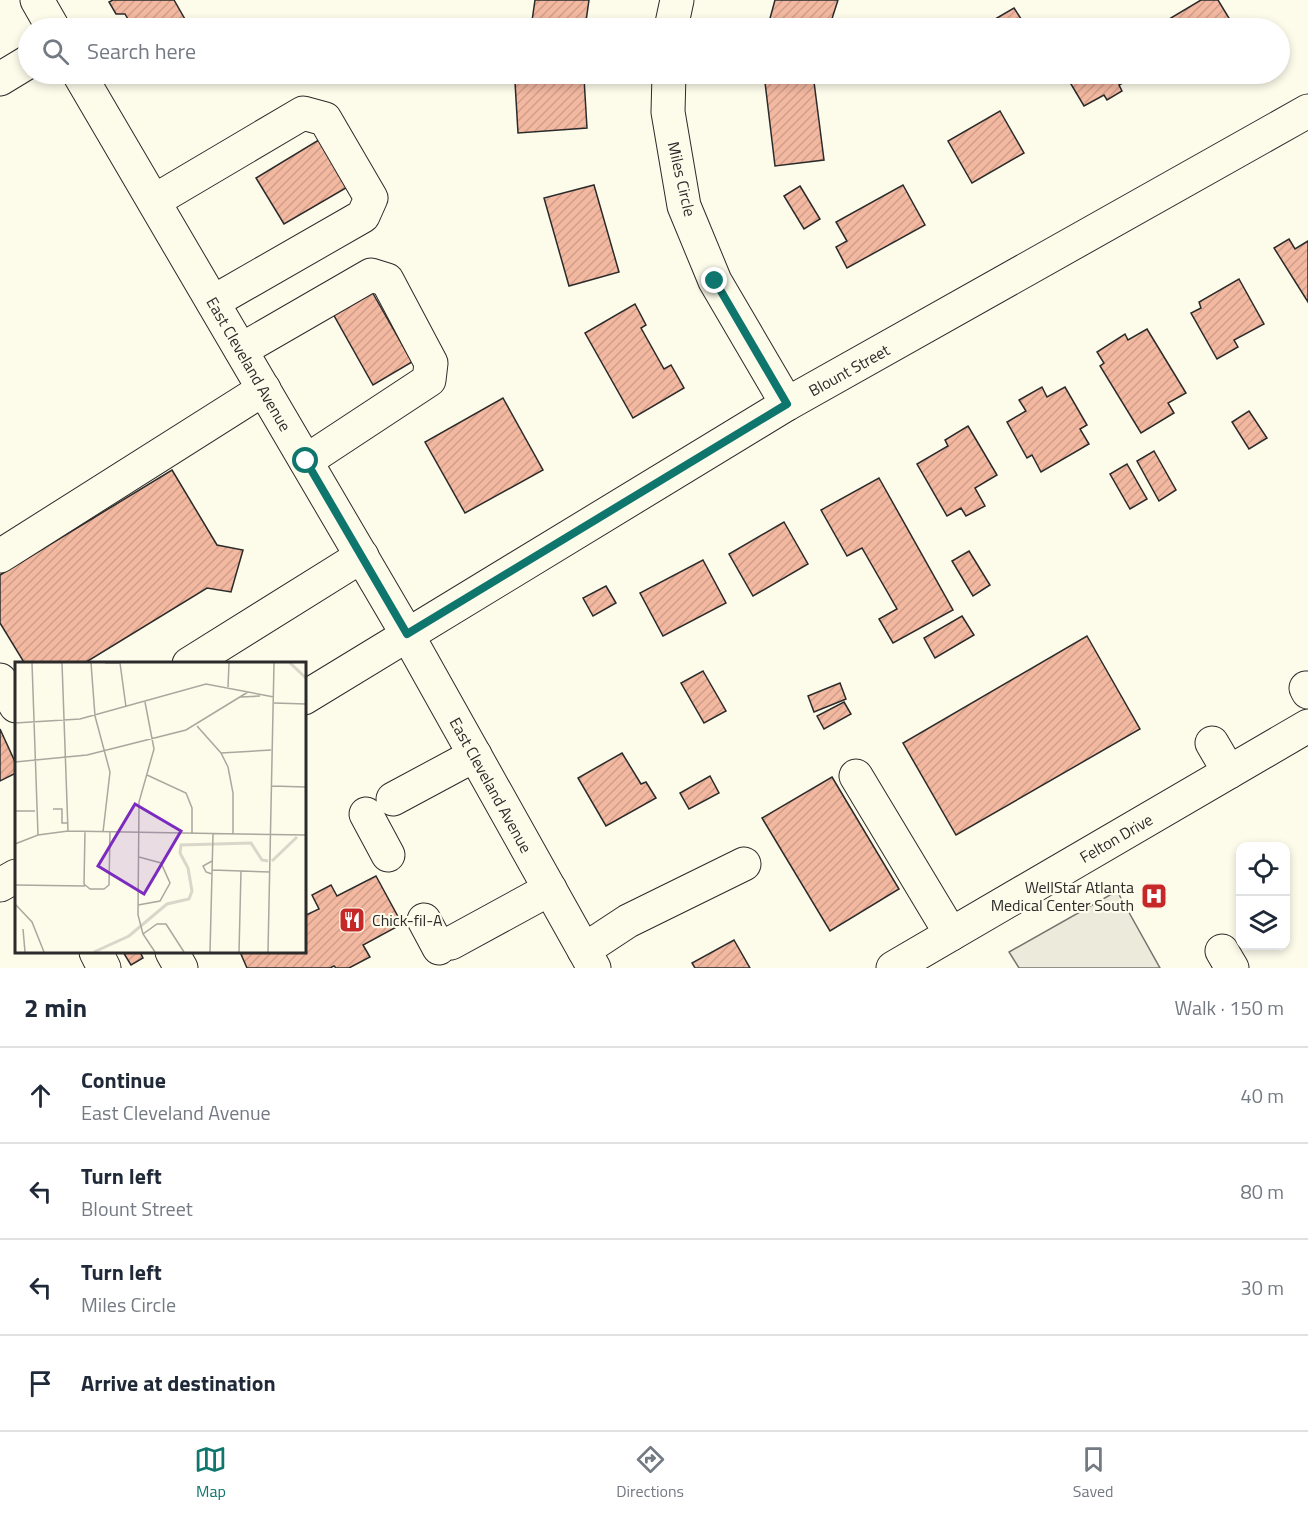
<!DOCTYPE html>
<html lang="en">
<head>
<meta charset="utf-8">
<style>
  :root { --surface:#fff; --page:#f2f2f3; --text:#1f2937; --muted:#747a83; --line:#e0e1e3; --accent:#0f766e }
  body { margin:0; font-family:"Titillium Web",sans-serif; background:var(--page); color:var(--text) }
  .controls { position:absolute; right:18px; bottom:18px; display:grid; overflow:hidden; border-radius:12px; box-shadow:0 3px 9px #0003 }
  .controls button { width:54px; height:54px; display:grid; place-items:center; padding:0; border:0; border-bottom:2px solid var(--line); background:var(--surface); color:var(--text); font:30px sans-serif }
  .stop { position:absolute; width:18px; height:18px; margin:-14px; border:4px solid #0f766e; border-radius:50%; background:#fff }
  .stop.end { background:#0f766e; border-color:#fff; box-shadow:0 2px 6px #0008 }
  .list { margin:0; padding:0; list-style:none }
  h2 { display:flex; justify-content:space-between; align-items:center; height:78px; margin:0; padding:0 24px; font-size:26px }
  h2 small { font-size:20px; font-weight:400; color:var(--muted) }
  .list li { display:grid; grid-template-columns:39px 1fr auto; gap:18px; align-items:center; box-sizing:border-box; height:96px; padding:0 24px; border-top:2px solid var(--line) }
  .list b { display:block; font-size:22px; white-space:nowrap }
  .list p { margin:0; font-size:20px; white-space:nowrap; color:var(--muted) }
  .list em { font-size:20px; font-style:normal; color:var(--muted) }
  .icon { flex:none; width:33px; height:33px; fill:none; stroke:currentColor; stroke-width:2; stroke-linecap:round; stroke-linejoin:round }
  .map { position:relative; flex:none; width:1308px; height:968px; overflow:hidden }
  .search { position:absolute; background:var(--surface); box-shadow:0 3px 9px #0003; left:18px; right:18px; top:18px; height:66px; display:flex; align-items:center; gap:15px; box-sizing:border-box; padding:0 21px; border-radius:33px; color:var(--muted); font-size:22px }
  .sheet { height:462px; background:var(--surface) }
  nav { display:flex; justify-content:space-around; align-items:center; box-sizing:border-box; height:84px; border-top:2px solid var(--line); background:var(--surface); font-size:16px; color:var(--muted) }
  nav a { display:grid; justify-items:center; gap:3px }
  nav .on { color:var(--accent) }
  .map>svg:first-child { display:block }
</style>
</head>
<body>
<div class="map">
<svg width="1308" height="968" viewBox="0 0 1308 968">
  <defs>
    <pattern id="building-hatch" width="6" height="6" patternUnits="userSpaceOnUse" patternTransform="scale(1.5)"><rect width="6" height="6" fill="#f2b8a0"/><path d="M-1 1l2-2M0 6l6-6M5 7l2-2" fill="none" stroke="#d09e8a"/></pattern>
  </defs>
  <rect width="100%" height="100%" fill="#fdfbea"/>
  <polygon fill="#eceadb" stroke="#74746e" stroke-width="1.5" points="1117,891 1160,968 1019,968 1009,952"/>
  <g fill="url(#building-hatch)" stroke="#2b2b2b" stroke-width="1.5">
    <polygon points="113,0 174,0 190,28 133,28 125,14 116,14 109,2"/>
    <polygon points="535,0 589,0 585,28 531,28"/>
    <polygon points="775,0 838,0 829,28 789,28 769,22"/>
    <polygon points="1201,0 1218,0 1235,28 1154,28"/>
    <polygon points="1014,8 1027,28 994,28 990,22"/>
    <polygon points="541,74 568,74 569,79 584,78 587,128 518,133 515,82 542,80"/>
    <polygon points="764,74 813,74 824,160 775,166"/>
    <polygon points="1065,74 1139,74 1119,85 1122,91 1107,100 1104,95 1084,106"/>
    <polygon points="1000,111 1024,153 972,183 948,141"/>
    <polygon points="322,138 351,185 284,224 256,178"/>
    <polygon points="594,185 619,272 569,286 544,198"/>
    <polygon points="903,185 925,225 847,268 836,247 847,241 836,222"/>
    <polygon points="800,186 820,219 804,229 784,196"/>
    <polygon points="1289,239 1295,249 1308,241 1308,302 1274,248"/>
    <polygon points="1239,279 1264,324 1234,340 1238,347 1217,359 1191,313 1201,308 1199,302"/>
    <polygon points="371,290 412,362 373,385 332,312"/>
    <polygon points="635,304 646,325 641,328 664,369 671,365 684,388 633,418 585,333"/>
    <polygon points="1147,329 1186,393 1168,403 1174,413 1141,433 1100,366 1104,363 1097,352 1125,334 1128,340"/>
    <polygon points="1042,387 1047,397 1065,387 1087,425 1080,429 1089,444 1041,472 1032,455 1027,458 1007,422 1026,411 1019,400"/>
    <polygon points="503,398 543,470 465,513 425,442"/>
    <polygon points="1249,411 1267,438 1249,449 1232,422"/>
    <polygon points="968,426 997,475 975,488 985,506 966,516 961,508 947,516 917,464 948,446 945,440"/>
    <polygon points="1154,451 1176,490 1159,501 1137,461"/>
    <polygon points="1127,464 1147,499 1130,509 1110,474"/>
    <polygon points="172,470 217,545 243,550 231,592 207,588 83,664 25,664 0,623 0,575"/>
    <polygon points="879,478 953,610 893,643 879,619 897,609 862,548 847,556 821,510"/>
    <polygon points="784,522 808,564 753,596 729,554"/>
    <polygon points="969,551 990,585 973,596 952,561"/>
    <polygon points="703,560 726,603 663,636 640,593"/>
    <polygon points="606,586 616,603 593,616 583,598"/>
    <polygon points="962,616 974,635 935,658 924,638"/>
    <polygon points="1087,636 1140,729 956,835 903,743"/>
    <polygon points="703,671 726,711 704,723 681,683"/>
    <polygon points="840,683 846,699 814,712 808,696"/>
    <polygon points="844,702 851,714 824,729 817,716"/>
    <polygon points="0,729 16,764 16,773 0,781"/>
    <polygon points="622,753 641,784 646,782 656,798 606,826 578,778"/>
    <polygon points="710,776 719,793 689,809 680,793"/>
    <polygon points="832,777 899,889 830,931 762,818"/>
    <polygon points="376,876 402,924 363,945 370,957 349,968 336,968 334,966 330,968 247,968 240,952 304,952 304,916 319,909 312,895 331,885 337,896"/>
    <polygon points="734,940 750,968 695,968 692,963"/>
    <polygon points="123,952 140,952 143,958 131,965"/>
  </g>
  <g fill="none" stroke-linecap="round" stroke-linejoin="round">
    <g stroke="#2b2b2b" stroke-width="35">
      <g id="minor">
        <polyline points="671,28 677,0"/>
        <polyline points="669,74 668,112 684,206 715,281 787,404"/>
        <polyline points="0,79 28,62"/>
        <polyline points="154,201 303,113 325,119 371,198 363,216 213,302"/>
        <polyline points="241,350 371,275 387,280 431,363 429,380 306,461"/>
        <polyline points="0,556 264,389"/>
        <polyline points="189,664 362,556"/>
        <polyline points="0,680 16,706"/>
        <polyline points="1306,688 1308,692"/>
        <polyline points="304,698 787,404 1308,111"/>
        <polyline points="1212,743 1229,772"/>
        <polyline points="856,776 951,934"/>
        <polyline points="393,799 475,755"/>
        <polyline points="366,814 388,855"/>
        <polyline points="0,885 16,876"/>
        <polyline points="424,920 439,948"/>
        <polyline points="451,943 550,889"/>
        <polyline points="584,950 628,921 744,864"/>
        <polyline points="1222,951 1232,968"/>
        <polyline points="96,952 104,968"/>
        <polyline points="172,952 181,968"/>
        <polyline points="893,968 1308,726"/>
      </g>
    </g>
    <g stroke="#2b2b2b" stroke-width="35">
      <g id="major">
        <polyline points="37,0 53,28"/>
        <polyline points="79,74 407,634 594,968"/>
      </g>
    </g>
    <use href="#minor" stroke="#fdfbea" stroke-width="33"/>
    <use href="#major" stroke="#fdfbea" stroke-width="33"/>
  </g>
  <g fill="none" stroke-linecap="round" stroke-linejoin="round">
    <polyline stroke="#0f766e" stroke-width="8" points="306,461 407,634 787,404 715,281"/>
  </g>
  <defs>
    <g id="hospital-square" transform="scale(1.35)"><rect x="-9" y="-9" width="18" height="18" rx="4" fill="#c62828" stroke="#fdfbea"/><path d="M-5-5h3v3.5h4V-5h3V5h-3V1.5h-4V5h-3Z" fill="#fff"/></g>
    <g id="restaurant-square" transform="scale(1.35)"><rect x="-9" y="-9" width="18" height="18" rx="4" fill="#c62828" stroke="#fdfbea"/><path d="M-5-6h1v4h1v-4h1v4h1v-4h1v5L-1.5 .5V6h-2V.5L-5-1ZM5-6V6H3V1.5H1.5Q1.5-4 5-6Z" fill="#fff"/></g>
  </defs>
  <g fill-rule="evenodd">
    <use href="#hospital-square" x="1154" y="896"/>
    <use href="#restaurant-square" x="352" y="920"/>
  </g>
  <g text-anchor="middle" stroke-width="4.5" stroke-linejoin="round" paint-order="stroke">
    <g font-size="16" fill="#2b2b2b" stroke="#fdfbea">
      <text transform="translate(682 179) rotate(77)" y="6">Miles Circle</text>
      <text transform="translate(249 364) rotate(60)" y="6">East Cleveland Avenue</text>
      <text transform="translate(849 370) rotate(-29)" y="6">Blount Street</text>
      <text transform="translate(491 785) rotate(61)" y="6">East Cleveland Avenue</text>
      <text transform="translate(1116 838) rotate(-30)" y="6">Felton Drive</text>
    </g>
    <g font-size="16" fill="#2b2b2b" stroke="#fdfbea" text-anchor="end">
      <text x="1134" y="893">WellStar Atlanta<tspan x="1134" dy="18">Medical Center South</tspan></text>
      <text x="372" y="926" text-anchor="start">Chick-fil-A</text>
    </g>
  </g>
  <g transform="translate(15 662)">
    <rect width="291" height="291" fill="#fdfbea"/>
    <path fill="none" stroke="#d8d7c9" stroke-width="3" d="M 275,1 L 291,16M 257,199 L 282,175M 79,290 L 114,274 L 152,242 L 174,237 L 177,229 L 173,206 L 165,191 L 166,183 L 236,181 L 247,198 L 253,199"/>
    <path fill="none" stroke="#a9a89e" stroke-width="1.5" d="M 17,1 L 23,173M 47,1 L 53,169M 76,1 L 80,54 L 95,110 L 88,170M 90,1 L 105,1 L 111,45M 213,25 L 214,1M 226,35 L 245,34M 130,40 L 139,87 L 124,140 L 123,253 L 128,272 L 140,290M 259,41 L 291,42M 0,61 L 65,57 L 191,22 L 259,35M 182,64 L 206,91 L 213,105 L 218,131 L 218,172M 206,91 L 256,88M 0,100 L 72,93 L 171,68 L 233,30M 132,113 L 171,131 L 177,146 L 177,171M 257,124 L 291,125M 38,147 L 47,147 L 47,161 L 53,161M 0,149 L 20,149M 70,169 L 69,222 L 75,227 L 89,227 L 94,223 L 95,170M 0,182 L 23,173 L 53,169 L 291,173M 197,199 L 188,204 L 191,210 L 197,212M 197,208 L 255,210M 0,223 L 70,224M 0,242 L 17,260 L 29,290M 123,243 L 145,239 L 155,221 L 146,201 L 124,195M 8,267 L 10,290M 0,270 L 0,290M 128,272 L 142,262 L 151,262 L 169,290M 195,290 L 198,172M 224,290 L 226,209M 253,290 L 259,1"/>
    <path fill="#7b2cbf" fill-opacity="0.15" stroke="#7b2cbf" stroke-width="3" d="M 120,142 L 166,169 L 129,232 L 83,204 Z"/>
    <rect width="291" height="291" fill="none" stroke="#2b2b2b" stroke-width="3"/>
  </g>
</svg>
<div class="controls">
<button><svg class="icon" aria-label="locate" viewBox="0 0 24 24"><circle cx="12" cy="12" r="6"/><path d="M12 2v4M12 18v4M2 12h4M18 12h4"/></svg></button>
<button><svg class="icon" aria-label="layers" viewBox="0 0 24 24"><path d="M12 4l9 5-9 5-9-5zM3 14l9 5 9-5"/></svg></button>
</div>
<div class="stop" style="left:306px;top:461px"></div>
<div class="stop end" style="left:715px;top:281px"></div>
<div class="search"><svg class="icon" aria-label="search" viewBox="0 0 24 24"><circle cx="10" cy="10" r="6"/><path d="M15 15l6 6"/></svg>Search here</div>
</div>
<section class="sheet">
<h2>2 min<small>Walk · 150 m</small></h2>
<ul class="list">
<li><svg class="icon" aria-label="ahead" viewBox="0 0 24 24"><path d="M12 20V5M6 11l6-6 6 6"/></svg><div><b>Continue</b><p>East Cleveland Avenue</p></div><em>40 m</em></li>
<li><svg class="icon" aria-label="left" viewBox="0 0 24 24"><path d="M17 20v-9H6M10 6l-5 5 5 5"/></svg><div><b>Turn left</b><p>Blount Street</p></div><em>80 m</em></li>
<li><svg class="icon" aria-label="left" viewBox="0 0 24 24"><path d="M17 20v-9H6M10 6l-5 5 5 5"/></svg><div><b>Turn left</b><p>Miles Circle</p></div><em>30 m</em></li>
<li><svg class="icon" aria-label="arrive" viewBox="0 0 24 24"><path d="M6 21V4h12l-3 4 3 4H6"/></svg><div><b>Arrive at destination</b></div></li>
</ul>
</section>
<nav>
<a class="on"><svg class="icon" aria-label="map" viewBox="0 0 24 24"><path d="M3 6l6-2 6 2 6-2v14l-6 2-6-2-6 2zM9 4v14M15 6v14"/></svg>Map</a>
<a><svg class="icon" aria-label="directions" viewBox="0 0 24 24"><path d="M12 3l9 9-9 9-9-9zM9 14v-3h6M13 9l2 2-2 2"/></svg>Directions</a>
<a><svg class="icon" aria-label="saved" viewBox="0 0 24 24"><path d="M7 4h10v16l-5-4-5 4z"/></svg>Saved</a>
</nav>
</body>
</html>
